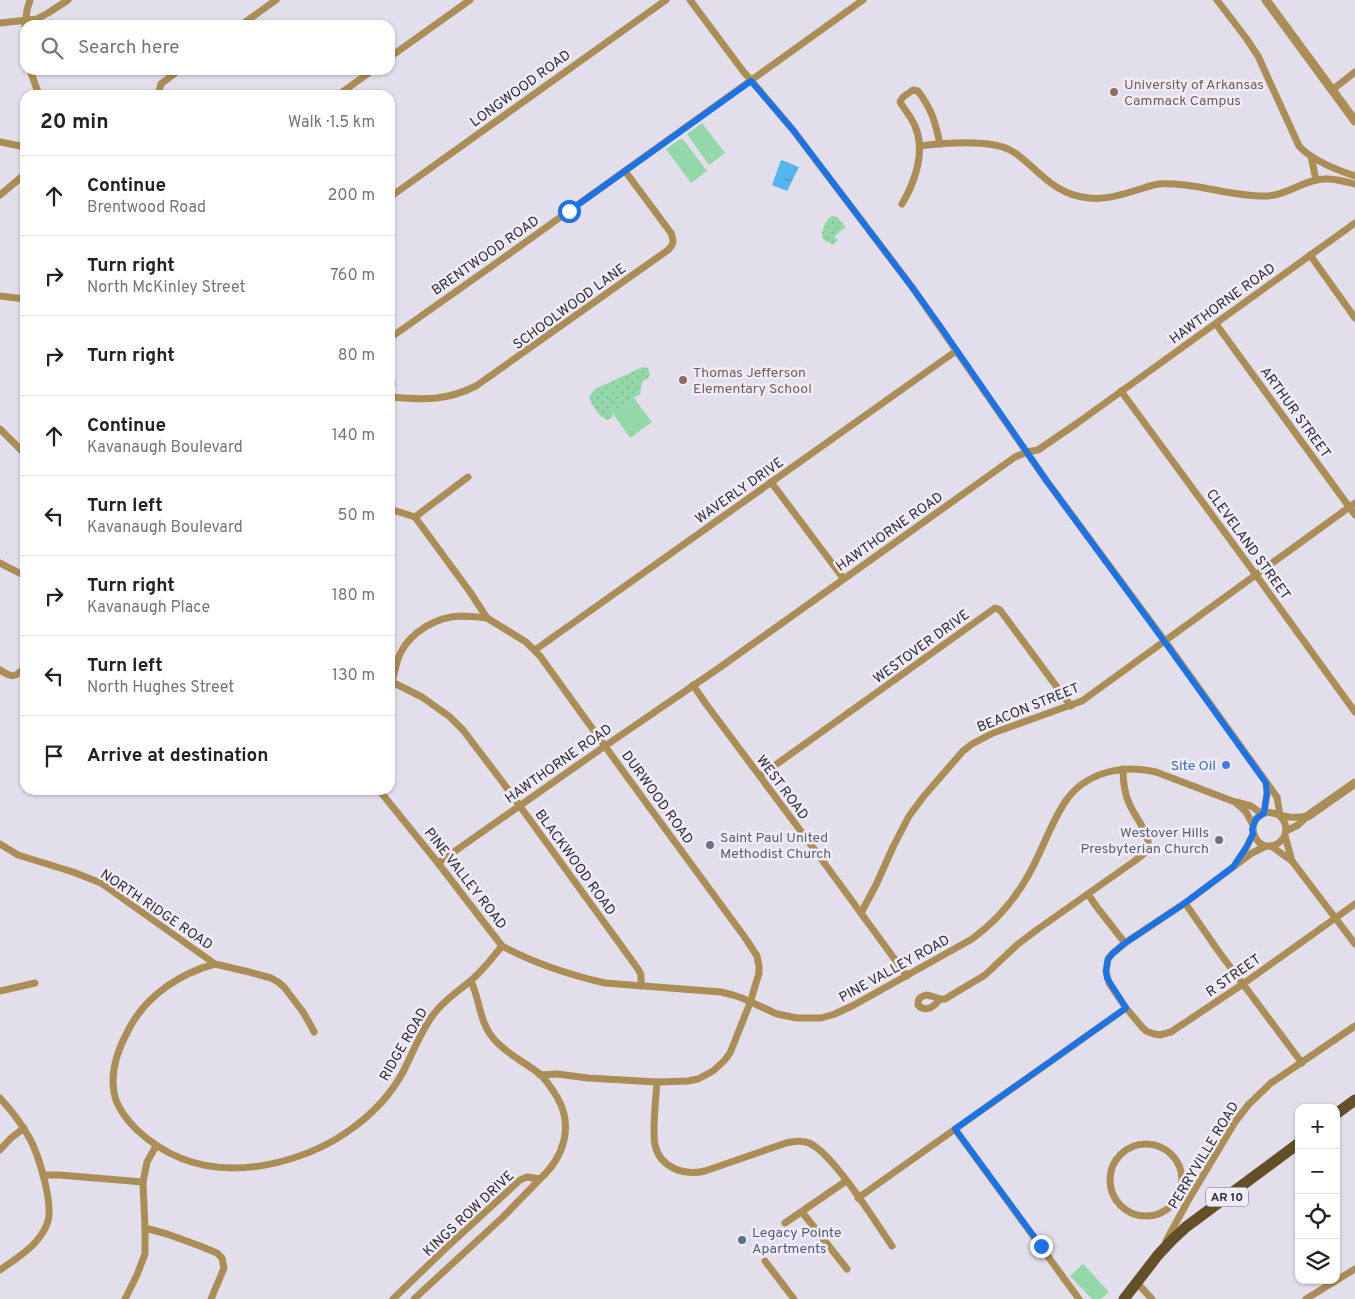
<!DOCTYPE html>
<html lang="en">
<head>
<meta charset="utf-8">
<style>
  :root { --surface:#fff; --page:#f2f2f2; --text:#222; --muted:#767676; --line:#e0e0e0 }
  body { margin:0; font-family:Overpass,sans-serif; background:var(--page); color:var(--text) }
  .controls { position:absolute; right:15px; bottom:15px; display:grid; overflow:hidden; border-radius:10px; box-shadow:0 1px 4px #0004 }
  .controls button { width:45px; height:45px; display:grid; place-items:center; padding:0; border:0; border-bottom:1px solid var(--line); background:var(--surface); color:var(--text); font:25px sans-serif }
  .stop { position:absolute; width:15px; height:15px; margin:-11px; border:4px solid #1a73e8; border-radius:50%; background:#fff }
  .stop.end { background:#1a73e8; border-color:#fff; box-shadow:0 1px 5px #0008 }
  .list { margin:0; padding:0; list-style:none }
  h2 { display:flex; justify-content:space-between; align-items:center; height:65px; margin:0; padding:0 20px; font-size:21px }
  h2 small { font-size:16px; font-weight:400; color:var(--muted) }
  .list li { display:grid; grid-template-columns:32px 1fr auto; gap:15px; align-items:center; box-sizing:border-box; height:80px; padding:0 20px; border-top:1px solid var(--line) }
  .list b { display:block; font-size:19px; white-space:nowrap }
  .list p { margin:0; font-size:16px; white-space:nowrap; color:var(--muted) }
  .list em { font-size:16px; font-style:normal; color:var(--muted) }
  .icon { flex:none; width:28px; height:28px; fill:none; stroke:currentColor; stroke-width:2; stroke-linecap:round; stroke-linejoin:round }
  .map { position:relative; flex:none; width:1355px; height:1299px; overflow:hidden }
  .search { position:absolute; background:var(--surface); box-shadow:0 1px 4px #0004; left:20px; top:20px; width:375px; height:55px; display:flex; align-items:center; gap:12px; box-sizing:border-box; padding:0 18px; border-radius:15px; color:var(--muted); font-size:19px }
  .panel { position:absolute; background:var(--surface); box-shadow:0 1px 4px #0004; left:20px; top:90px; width:375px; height:705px; border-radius:15px }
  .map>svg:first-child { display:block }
</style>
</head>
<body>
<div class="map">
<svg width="1355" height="1299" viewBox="0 0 1355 1299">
  <defs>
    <pattern id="grass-dots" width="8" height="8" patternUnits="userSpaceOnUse" patternTransform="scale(1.25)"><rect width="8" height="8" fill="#94d7a8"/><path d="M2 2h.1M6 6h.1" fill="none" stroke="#80b991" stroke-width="1.8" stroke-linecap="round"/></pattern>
    <pattern id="water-ripples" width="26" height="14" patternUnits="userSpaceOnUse" patternTransform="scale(1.25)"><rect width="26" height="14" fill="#54b6f0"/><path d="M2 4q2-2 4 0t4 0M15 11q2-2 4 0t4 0" fill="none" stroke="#4694c3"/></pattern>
  </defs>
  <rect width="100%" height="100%" fill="#e3deeb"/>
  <g fill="url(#grass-dots)">
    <path d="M 832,216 L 837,217 L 846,227 L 836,235 L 835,237 L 838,240 L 832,245 L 830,242 L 826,242 L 822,237 C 823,229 824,220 832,216 Z"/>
    <path d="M 642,367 L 648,368 L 650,374 L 649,377 L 642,382 L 640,394 L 612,412 L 613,416 L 608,420 C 599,418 592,405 589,397 L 595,389 L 630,373 Z"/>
  </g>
  <g fill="#94d7a8">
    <polygon points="702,123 725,153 709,165 687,134"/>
    <polygon points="682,138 707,171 691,183 666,149"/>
    <polygon points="634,398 652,422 630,438 612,412"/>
    <polygon points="1083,1264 1109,1292 1101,1299 1092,1299 1070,1276"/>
  </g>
  <polygon fill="url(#water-ripples)" points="781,160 799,167 787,191 772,185"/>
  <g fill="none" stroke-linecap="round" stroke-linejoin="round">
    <g stroke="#ab8e55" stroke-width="7">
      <polyline points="690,0 743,71 793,130 912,287 1046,480 1165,641 1277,797 1279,809 1279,815"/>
      <path d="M 1217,0 L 1246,38 L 1258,56 L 1299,146 C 1311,160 1337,170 1355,176"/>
      <polyline points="0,23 37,19 48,13 68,0"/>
      <polyline points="25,25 27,10 30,0"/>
      <polyline points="241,25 276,0"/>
      <polyline points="390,57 470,0"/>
      <polyline points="30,70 39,95"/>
      <polyline points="1332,90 1355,72"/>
      <polyline points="158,95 161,84 179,70"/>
      <polyline points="338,95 373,70"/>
      <polyline points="0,142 25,147"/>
      <path d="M 920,146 C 943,143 989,139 1010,150 C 1018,154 1024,160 1031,166 C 1048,182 1064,196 1089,198 C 1105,200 1122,195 1137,190 C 1144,188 1151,185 1159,184 C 1167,183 1176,184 1185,185 C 1212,188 1240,197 1268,196 C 1288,195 1305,179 1325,179 C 1335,178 1345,182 1355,184"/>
      <polyline points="1311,156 1316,180"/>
      <polyline points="0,195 25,174"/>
      <polyline points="390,197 666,0"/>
      <path d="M 902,204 C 915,182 926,151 915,126 C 911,117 905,110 900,102 L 903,97 L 913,90 L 918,91 C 932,110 935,121 940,144"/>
      <polyline points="1310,255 1355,318"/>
      <polyline points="0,296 25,299"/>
      <polyline points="1216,324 1355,515"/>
      <polyline points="390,338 502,259 863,0"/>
      <polyline points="390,373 392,384 390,400"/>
      <polyline points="1121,391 1256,575 1355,712"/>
      <path d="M 391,397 C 424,400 446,401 476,386 L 668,250 C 674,244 674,241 671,233 L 625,171"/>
      <polyline points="0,429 25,454"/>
      <polyline points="771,482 843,578"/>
      <polyline points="390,509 415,517 470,592 487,618 526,642 540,656 628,778 746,939 757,956 759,966 759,973 750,1003 730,1053 724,1061 713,1071 698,1079 688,1081 657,1082 588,1078 557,1074 540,1075"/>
      <polyline points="415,517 468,477"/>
      <polyline points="0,563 25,576"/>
      <polyline points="535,650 956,351"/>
      <path d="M 0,670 C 12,678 15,678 25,667"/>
      <polyline points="390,681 422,697 450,717 463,730 501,780 638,969 641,975 641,986"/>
      <path d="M 392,682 C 395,672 396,661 401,652 C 412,631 437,617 460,616 C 469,616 478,617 487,618"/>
      <polyline points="693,685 706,704 803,834 907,976"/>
      <polyline points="760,776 995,608 1000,610 1071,706"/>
      <path d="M 379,790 L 438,863 L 502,946 C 534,963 570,975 605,983 L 721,992 L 733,995 L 742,998 L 777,1014 L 797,1018 L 821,1018 L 835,1014 L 854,1005 L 972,939 C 997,921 1014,901 1029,874 C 1042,851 1050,825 1065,802 C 1085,772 1123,764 1156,772 L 1235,802 L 1246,812 L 1253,825"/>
      <polyline points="1236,802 1251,806 1262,814"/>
      <polyline points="1264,813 1267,793 1266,783"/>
      <path d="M 1280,816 C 1289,825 1288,839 1275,845 C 1258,852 1245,828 1259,816 C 1269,808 1278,816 1289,817 C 1295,818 1302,817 1308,816"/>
      <polyline points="1286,831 1298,825 1308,816"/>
      <polyline points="1285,836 1292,861"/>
      <polyline points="0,844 18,855 73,872 101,883 215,964 245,971 271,978 278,982 284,987 303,1012 311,1026 314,1032"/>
      <polyline points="1266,846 1252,853 1185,903 1125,943 1112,954 1108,959 1106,971 1109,983 1126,1008 1142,1027 1146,1031 1154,1034 1160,1035 1171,1032 1243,984 1355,904"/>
      <polyline points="1271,846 1292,861 1355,944"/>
      <polyline points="438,863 605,746 719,668 1015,457 1027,452 1038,450 1076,424 1355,223"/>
      <polyline points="1236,863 1246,848 1253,834"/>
      <polyline points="1088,894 1096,906 1125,943"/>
      <polyline points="1185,903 1219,952 1302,1063"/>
      <polyline points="861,913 876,885 893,847 909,816 924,796 963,751 972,744 993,733 1082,701 1355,503"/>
      <path d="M 215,964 C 181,973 147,995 130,1027 C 119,1047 110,1069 114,1092 C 116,1107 127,1120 137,1130 C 164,1155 196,1168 233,1168 C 271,1168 316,1154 347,1132 C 369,1117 390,1096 403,1072 C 413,1053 420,1032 433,1015 C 443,1001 456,993 469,982 C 482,972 492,958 502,946"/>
      <polyline points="0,991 35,983"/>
      <path d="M 926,995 L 931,996 L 940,999 C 934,1007 926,1013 918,1005 C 918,998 920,997 926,995 Z"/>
      <path d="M 940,999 L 945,999 L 985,975 L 1018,944 L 1038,929 L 1136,860 C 1141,856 1148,852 1148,845 C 1150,834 1133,814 1129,803 C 1124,792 1123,781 1123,769"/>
      <path d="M 657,1082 C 656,1099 652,1129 655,1145 C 660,1168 685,1176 705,1171 L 786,1143 C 794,1141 802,1140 809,1143 C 833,1153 876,1223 892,1246"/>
      <path d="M 0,1098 C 12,1111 22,1124 30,1139 C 39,1156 50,1194 49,1214 C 49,1220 46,1227 43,1232 C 33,1249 15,1259 0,1270"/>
      <polyline points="955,1129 1079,1299"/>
      <circle cx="1146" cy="1180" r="36"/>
      <polyline points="0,1150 11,1138 24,1128"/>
      <polyline points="43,1175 59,1175 143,1182"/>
      <polyline points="858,1198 1126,1008"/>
      <polyline points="802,1212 847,1269"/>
      <polyline points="785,1223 846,1181"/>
      <polyline points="145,1228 167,1234 200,1246 217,1253 222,1258 224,1268 211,1299"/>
      <polyline points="1166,1241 1189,1199 1235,1122 1249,1104 1271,1083 1355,1026"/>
      <polyline points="765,1261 794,1299"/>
      <polyline points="1137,1283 1152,1299"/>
      <polyline points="125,1299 137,1275 145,1254 145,1228 143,1182 147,1162 156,1146"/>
      <path d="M 393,1299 L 446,1248 L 520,1180 L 527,1177 L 540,1179 C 564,1157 574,1126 557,1097 C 552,1089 547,1081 541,1075 C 525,1062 506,1054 493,1038 C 479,1021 480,1000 471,981"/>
      <polyline points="414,1299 503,1217 540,1179"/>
      <polyline points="1306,1299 1355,1269"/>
    </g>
    <g stroke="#ab8e55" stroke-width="9">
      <polyline points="1266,0 1355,121"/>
      <polyline points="1308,816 1355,783"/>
    </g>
    <g stroke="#635028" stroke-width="11">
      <polyline points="1336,1114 1355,1100"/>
      <polyline points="1124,1299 1158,1255 1172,1240 1186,1227 1299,1143"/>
    </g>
  </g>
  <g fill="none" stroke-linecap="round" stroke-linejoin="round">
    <polyline stroke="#1a73e8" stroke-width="6" points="569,211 751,81 793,130 912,287 940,326 1046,480 1164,641 1266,783 1267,793 1264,813 1256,819 1252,829 1253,834 1246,848 1233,867 1185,903 1125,943 1112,954 1108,959 1106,971 1107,978 1126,1008 955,1129 1041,1246"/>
  </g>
  <g fill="#8d6e63" stroke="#f0ebf8" stroke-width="2">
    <circle cx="1114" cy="92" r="5"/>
    <circle cx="683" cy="380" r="5"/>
  </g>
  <circle fill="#3f7fe0" stroke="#f0ebf8" stroke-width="2" cx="1226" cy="765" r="5"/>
  <g fill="#6b7280" stroke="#f0ebf8" stroke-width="2">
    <circle cx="1219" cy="840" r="5"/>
    <circle cx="710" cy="845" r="5"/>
  </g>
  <circle fill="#5c6f8a" stroke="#f0ebf8" stroke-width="2" cx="742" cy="1240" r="5"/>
  <g text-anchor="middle" stroke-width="5" stroke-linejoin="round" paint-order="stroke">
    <rect fill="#f0ebf8" stroke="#68656d" stroke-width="1" x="1206" y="1187.5" width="42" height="19" rx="4"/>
    <g font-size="12" font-weight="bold" fill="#2e2c31">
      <text x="1227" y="1201">AR 10</text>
    </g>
    <g font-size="14" fill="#785e54" stroke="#f0ebf8" text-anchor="start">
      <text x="1124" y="89">University of Arkansas<tspan x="1124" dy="16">Cammack Campus</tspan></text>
      <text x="693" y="377">Thomas Jefferson<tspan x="693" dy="16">Elementary School</tspan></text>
    </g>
    <g font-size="14" fill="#2e2c31" stroke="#f0ebf8">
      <text transform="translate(520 88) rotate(-36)" y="5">LONGWOOD ROAD</text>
      <text transform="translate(485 255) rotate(-35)" y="5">BRENTWOOD ROAD</text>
      <text transform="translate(1222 303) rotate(-36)" y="5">HAWTHORNE ROAD</text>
      <text transform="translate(569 306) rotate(-36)" y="5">SCHOOLWOOD LANE</text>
      <text transform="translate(1296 412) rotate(54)" y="5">ARTHUR STREET</text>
      <text transform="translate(739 490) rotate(-35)" y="5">WAVERLY DRIVE</text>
      <text transform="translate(889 531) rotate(-35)" y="5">HAWTHORNE ROAD</text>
      <text transform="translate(1249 544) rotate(54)" y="5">CLEVELAND STREET</text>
      <text transform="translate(921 646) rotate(-36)" y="5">WESTOVER DRIVE</text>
      <text transform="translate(1028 707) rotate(-22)" y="5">BEACON STREET</text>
      <text transform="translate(558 763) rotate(-35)" y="5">HAWTHORNE ROAD</text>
      <text transform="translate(783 787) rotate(53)" y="5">WEST ROAD</text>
      <text transform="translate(658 797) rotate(54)" y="5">DURWOOD ROAD</text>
      <text transform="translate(576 862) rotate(54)" y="5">BLACKWOOD ROAD</text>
      <text transform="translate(466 878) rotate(52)" y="5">PINE VALLEY ROAD</text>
      <text transform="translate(157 909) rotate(34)" y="5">NORTH RIDGE ROAD</text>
      <text transform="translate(894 968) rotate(-29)" y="5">PINE VALLEY ROAD</text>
      <text transform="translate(1233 975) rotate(-35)" y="5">R STREET</text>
      <text transform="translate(403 1044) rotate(-60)" y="5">RIDGE ROAD</text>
      <text transform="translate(1203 1155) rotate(-59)" y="5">PERRYVILLE ROAD</text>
      <text transform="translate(468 1213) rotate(-43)" y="5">KINGS ROW DRIVE</text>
    </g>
    <g font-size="14" fill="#366cbe" stroke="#f0ebf8" text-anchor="end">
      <text x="1216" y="770">Site Oil</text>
    </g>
    <g font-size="14" fill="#5b616d" stroke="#f0ebf8" text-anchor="end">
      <text x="1209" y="837">Westover Hills<tspan x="1209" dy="16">Presbyterian Church</tspan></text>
      <text x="720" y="842" text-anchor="start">Saint Paul United<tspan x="720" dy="16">Methodist Church</tspan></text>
    </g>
    <g font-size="14" fill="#4e5e75" stroke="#f0ebf8" text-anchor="start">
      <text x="752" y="1237">Legacy Pointe<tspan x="752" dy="16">Apartments</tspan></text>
    </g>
  </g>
</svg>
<div class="controls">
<button>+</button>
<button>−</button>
<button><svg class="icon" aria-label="locate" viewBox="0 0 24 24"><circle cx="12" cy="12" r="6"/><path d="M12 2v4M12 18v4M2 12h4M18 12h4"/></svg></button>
<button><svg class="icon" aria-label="layers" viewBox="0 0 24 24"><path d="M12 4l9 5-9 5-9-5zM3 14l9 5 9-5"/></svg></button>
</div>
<div class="stop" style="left:569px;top:211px"></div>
<div class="stop end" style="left:1041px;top:1246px"></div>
<div class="search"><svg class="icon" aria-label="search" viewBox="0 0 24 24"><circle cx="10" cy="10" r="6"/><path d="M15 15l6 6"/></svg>Search here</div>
<section class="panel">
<h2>20 min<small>Walk · 1.5 km</small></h2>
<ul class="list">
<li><svg class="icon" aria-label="ahead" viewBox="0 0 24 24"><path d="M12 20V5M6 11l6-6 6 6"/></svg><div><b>Continue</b><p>Brentwood Road</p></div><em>200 m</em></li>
<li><svg class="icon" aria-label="right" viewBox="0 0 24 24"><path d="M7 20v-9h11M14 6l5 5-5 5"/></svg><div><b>Turn right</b><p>North McKinley Street</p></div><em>760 m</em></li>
<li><svg class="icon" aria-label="right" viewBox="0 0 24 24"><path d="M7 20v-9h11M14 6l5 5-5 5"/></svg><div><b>Turn right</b></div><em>80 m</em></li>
<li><svg class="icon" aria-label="ahead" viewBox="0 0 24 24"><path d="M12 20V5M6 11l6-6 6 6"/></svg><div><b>Continue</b><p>Kavanaugh Boulevard</p></div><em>140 m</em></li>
<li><svg class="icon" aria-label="left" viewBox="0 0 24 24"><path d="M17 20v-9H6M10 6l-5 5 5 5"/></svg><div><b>Turn left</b><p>Kavanaugh Boulevard</p></div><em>50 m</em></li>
<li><svg class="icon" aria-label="right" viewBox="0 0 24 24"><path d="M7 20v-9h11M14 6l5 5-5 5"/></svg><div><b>Turn right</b><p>Kavanaugh Place</p></div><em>180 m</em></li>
<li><svg class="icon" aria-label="left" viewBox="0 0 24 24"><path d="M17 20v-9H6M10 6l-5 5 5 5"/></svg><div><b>Turn left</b><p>North Hughes Street</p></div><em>130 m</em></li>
<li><svg class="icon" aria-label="arrive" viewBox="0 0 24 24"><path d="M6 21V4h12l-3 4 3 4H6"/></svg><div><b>Arrive at destination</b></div></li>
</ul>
</section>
</div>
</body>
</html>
